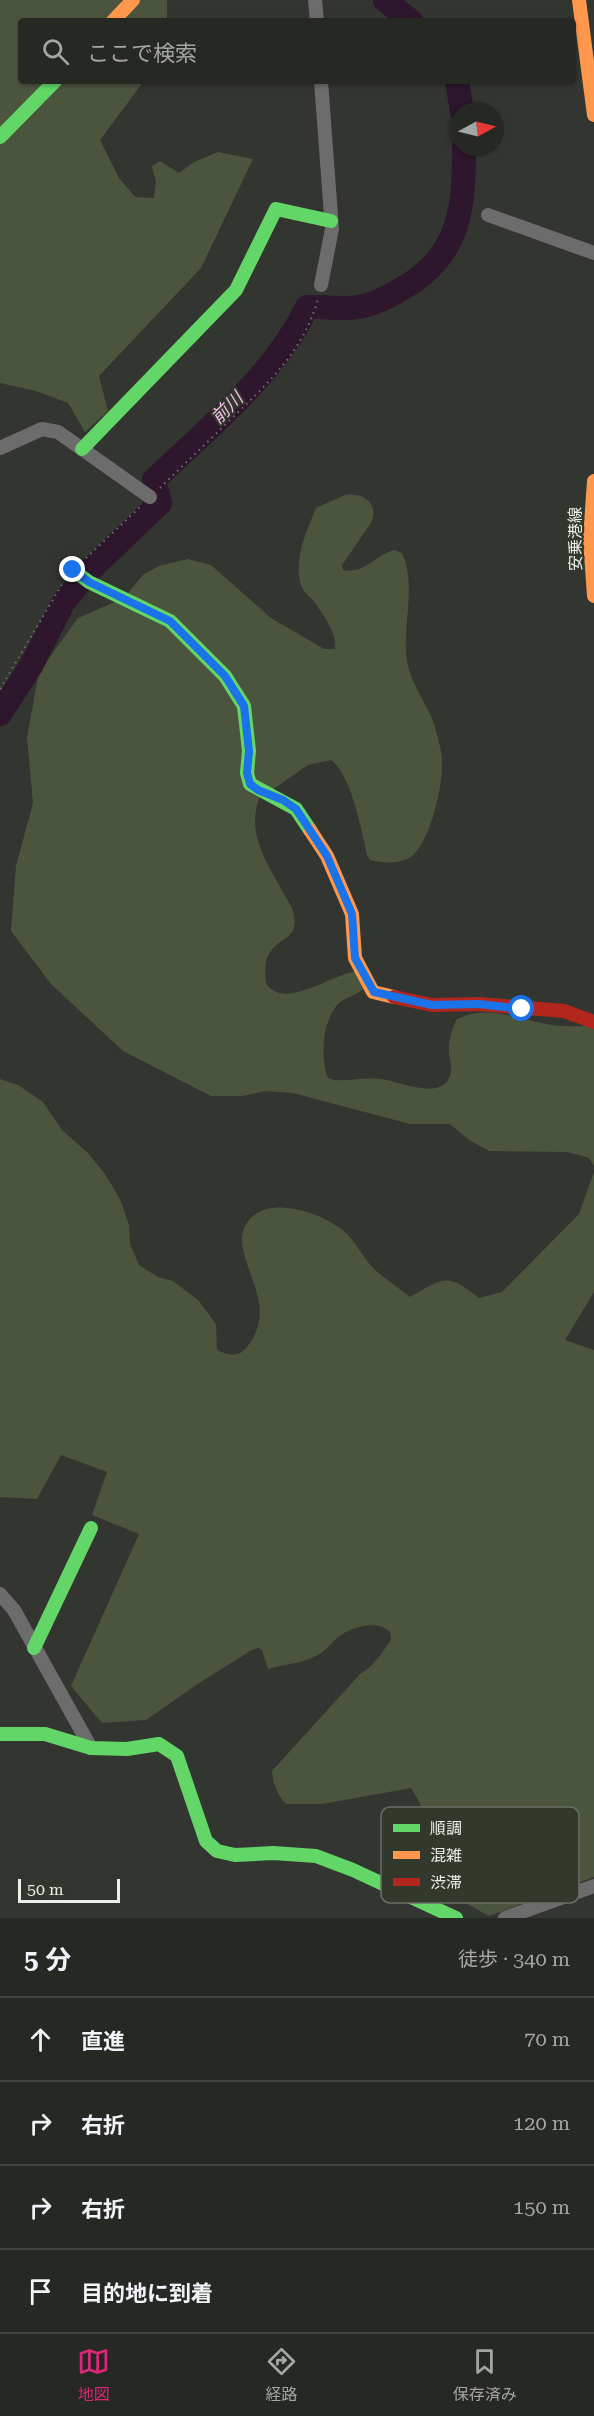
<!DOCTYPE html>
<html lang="ja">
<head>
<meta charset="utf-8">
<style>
  :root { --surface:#262824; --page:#323431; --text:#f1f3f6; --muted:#a4a6a6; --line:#424441; --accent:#db2777 }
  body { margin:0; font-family:"Roboto Serif","Noto Sans JP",serif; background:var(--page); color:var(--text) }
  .compass { position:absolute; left:450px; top:102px; width:54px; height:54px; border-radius:50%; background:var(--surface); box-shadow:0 2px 4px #0004; rotate:83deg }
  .scale { position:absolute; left:18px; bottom:15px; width:102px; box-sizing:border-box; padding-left:6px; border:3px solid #ecefe8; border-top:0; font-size:16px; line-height:21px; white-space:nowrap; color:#ecefe8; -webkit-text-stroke:4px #33382d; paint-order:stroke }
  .stop { position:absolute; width:18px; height:18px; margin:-14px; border:4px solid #1a73e8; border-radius:50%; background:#fff }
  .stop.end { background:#1a73e8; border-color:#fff; box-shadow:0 2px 6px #0008 }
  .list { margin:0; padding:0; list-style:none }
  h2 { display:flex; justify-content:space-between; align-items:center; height:78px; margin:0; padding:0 24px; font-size:26px }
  h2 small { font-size:20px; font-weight:400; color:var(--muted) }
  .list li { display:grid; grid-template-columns:39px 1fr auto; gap:18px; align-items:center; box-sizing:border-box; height:84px; padding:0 24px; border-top:2px solid var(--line) }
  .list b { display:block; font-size:22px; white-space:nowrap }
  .list em { font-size:20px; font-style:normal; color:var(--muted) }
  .icon { flex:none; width:33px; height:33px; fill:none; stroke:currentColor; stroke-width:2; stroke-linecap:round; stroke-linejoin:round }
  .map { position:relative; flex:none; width:594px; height:1918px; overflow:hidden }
  .search { position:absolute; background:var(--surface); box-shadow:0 2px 4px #0004; left:18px; right:18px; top:18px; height:66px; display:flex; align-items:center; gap:15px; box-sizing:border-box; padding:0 21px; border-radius:6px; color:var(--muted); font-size:22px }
  .sheet { height:414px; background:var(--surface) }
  nav { display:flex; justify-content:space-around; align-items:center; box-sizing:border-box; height:84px; border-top:2px solid var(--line); background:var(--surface); font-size:16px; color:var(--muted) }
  nav a { display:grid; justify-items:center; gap:3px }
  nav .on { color:var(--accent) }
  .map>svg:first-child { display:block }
</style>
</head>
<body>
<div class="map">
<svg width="594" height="1918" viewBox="0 0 594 1918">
  <rect width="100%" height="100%" fill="#333530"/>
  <g fill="#4b553e">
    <polygon points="0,0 167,0 167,21 21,21 21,81 144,81 100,140 119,178 135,197 154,198 156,182 152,166 160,161 179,173 194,162 218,152 253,159 201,268 99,376 108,411 85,432 68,403 36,391 0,383"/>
    <path d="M 345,495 C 363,492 380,504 371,523 L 342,565 L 343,570 C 363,575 376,555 394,550 L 402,553 C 418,588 400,629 408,666 C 412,683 422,697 429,712 C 435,724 438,738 441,751 C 446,776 432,838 413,855 C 403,865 382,863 370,860 L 367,855 C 362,832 351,774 331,760 L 308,765 L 259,799 C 246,834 268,864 284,894 C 288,901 293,908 294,915 C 298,939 282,936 271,951 C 264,960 265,972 266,983 C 283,1012 334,973 357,971 L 363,989 C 356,996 345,997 338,1004 C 322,1022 320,1058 328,1078 L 334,1080 C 350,1081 366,1077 381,1079 C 398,1081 436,1099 448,1080 C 455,1068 448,1059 449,1048 C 449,1038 452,1030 456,1020 C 485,1003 520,1020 552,1025 C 565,1027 580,1026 594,1026 L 594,1166 L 589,1158 L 568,1152 L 489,1151 L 469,1140 L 450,1124 L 410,1124 L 293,1093 L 266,1091 L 242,1096 L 211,1096 L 123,1051 L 51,984 L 11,931 L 16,866 L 33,803 L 27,737 L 39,672 L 78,618 L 124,598 L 143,575 L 159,566 L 188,559 L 211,565 L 271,618 L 324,649 L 335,649 C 337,633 324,616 315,603 C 311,597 303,592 301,585 C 293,560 307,530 316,508 Z"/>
    <path d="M 0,1079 L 18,1085 L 43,1102 L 62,1130 L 88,1153 L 105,1174 L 120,1199 L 129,1225 L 130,1244 L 139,1265 L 158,1277 L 173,1281 L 199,1301 L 216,1324 L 217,1350 C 227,1355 238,1358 246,1348 C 287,1300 220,1252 250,1219 C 272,1194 329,1215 349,1236 C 358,1246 364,1259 374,1269 C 385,1279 399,1288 410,1297 C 444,1278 446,1272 479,1298 L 502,1292 L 579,1214 L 594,1172 L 594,1292 L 565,1340 L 594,1350 L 594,1877 L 489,1916 L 449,1894 C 440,1856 432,1821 411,1788 L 322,1804 L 286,1804 C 277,1794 273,1784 272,1771 L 360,1674 C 374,1666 383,1652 391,1639 L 390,1632 C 377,1619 351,1627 338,1637 C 332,1642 328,1649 321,1653 C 309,1662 287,1664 272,1668 L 268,1669 L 262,1650 L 258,1648 L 252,1650 L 199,1683 L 146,1720 L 102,1723 L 71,1686 L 139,1534 L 92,1515 L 107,1472 L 61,1455 L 37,1499 L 0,1497 Z"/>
  </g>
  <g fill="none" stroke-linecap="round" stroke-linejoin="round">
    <g stroke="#2e162c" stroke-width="24">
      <polyline points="385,0 411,21"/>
      <polyline points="457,81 462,111"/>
      <path d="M 0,714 L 31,666 L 63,603 L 90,570 L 160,503 L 154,480 C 209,427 274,376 307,307 C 324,306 342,310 358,307 C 373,305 392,295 405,287 C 461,254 464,206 464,147"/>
    </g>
    <g stroke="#717070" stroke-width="2" stroke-dasharray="1.5 4.5" stroke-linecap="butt">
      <path d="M 160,488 C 183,465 207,443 230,420 C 268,383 303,352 318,299"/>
      <polyline points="86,558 141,506"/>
      <polyline points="0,689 64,581"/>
    </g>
    <g stroke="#6d6c6c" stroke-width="14">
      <polyline points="315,0 317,21"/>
      <polyline points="321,81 332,229 321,285"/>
      <polyline points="488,215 594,253"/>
      <polyline points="0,448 42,429 58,432 150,497"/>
      <polyline points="0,1594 14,1610 91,1748"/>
      <polyline points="505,1918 594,1886"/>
    </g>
    <g stroke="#63d668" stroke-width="14">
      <polyline points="0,137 55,81"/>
      <polyline points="82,449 236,290 276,209 331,221"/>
      <polyline points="73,570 89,582 170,621 225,676 244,706 249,751 247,773 250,784 296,809 310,830"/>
      <polyline points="34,1648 91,1528"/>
      <polyline points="0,1734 45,1734 91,1748 127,1749 159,1744 177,1756 206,1841 217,1851 235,1855 273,1853 316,1856 353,1870 456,1918"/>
    </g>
    <g stroke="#ff974d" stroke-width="14">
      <polyline points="579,0 594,115"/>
      <polyline points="113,21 133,0"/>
      <polyline points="594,481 590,539 594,596"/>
      <polyline points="310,830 327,856 352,914 355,958 373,992 394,997"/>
    </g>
    <polyline stroke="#b3261e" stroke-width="14" points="394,997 432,1005 479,1004 564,1011 594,1022"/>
  </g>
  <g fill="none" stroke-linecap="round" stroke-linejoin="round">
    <polyline stroke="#1a73e8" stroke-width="8" points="73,570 89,582 170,621 225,676 244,706 249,751 247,773 250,784 258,790 283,800 296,809 327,856 352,914 355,958 374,992 432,1005 479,1004 522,1009"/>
  </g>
  <g text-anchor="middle" stroke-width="4.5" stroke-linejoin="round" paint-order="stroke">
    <g font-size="16" fill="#ecefe8" stroke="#33382d">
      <text transform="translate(575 539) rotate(-90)" y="6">安乗港線</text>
    </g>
    <g font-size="18" font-style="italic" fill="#f1bbeb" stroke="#33382d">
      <text transform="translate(227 408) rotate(-45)" y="6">前川</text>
    </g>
  </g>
  <rect x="381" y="1807" width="198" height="96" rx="9" fill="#33382d" stroke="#6a6f65" stroke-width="1.5"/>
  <rect x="393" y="1824" width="27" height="8" fill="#63d668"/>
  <rect x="393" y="1851" width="27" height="8" fill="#ff974d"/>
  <rect x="393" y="1878" width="27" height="8" fill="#b3261e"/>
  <g font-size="16" fill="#ecefe8">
    <text x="430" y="1834">順調</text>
    <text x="430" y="1861">混雑</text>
    <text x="430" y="1888">渋滞</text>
  </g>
</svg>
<svg class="compass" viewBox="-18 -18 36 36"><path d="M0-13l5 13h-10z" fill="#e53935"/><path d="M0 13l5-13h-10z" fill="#a4a6a6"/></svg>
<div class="scale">50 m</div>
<div class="stop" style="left:522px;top:1009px"></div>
<div class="stop end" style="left:73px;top:570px"></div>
<div class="search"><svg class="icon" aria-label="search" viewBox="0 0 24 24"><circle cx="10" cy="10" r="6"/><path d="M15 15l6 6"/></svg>ここで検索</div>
</div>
<section class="sheet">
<h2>5 分<small>徒歩 · 340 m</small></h2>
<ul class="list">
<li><svg class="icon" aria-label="ahead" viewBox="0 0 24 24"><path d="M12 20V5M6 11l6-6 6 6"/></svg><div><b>直進</b></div><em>70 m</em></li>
<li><svg class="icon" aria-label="right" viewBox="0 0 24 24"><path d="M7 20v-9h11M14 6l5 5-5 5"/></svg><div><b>右折</b></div><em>120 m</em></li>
<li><svg class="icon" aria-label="right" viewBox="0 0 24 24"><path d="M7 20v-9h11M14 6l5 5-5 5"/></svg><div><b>右折</b></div><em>150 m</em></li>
<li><svg class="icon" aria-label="arrive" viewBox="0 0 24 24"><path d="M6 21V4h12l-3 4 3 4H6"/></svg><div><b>目的地に到着</b></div></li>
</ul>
</section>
<nav>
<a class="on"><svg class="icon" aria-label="map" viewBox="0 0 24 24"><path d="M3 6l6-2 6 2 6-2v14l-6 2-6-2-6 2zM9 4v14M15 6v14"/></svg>地図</a>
<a><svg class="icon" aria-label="directions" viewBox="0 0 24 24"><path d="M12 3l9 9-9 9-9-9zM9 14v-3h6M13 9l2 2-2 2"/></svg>経路</a>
<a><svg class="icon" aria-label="saved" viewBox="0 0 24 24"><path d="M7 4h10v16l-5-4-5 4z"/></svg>保存済み</a>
</nav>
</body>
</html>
